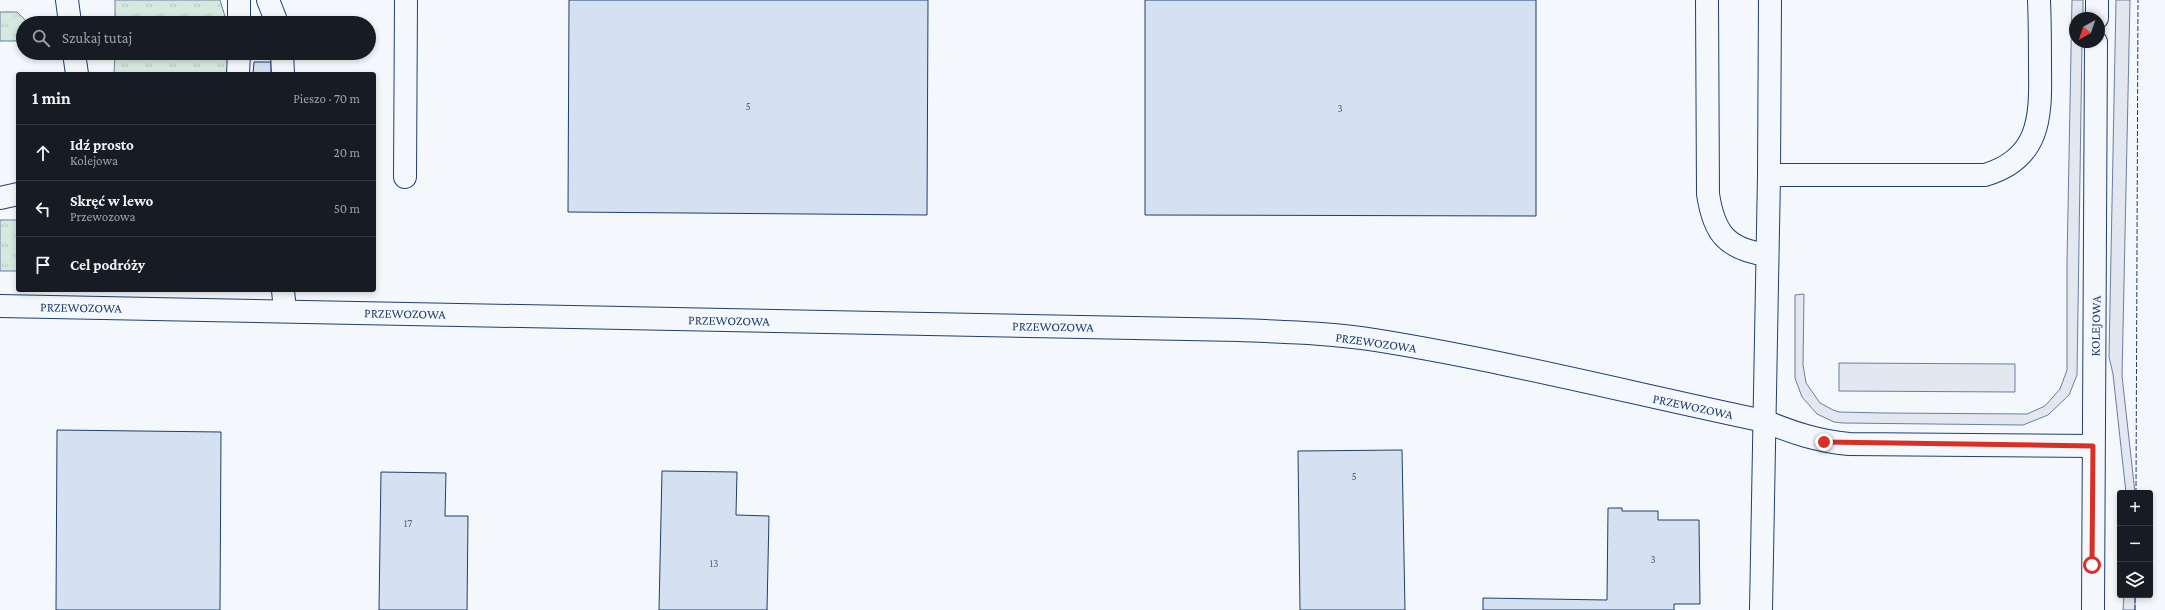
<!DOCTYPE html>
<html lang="pl">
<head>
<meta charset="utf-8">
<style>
  :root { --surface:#171b24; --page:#242831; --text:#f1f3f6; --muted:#9ea1a6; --line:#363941 }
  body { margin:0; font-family:"Crimson Pro",serif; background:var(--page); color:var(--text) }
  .controls { position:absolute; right:12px; bottom:12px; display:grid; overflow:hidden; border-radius:4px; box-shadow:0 2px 6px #0003 }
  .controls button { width:36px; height:36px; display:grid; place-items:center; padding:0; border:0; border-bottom:1px solid var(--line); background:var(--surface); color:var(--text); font:20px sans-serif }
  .compass { position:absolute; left:2069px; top:12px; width:36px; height:36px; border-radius:50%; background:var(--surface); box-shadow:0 2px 6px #0003; rotate:220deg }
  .stop { position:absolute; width:12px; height:12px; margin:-9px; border:3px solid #d93025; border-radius:50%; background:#fff }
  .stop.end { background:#d93025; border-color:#fff; box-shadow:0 1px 4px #0008 }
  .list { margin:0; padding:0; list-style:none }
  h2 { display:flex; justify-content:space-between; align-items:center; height:52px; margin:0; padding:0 16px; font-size:17px }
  h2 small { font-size:13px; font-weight:400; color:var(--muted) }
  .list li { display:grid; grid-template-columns:26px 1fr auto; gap:12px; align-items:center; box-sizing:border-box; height:56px; padding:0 16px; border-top:1px solid var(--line) }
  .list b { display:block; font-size:15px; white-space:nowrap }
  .list p { margin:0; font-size:13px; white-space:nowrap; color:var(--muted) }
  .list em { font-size:13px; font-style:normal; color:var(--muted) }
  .icon { flex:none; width:22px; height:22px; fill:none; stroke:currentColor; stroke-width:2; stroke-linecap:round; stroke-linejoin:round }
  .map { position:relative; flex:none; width:2165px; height:610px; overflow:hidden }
  .search { position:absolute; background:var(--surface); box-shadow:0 2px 6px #0003; left:16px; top:16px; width:360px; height:44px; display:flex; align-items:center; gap:10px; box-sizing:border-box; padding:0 14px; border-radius:22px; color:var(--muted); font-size:15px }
  .panel { position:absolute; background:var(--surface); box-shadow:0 2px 6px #0003; left:16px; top:72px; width:360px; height:220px; border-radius:4px }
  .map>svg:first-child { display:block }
</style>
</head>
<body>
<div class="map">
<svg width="2165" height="610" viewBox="0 0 2165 610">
  <defs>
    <pattern id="grass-tufts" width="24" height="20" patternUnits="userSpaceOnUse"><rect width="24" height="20" fill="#d7e8df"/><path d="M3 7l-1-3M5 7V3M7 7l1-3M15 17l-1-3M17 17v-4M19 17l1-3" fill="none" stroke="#b8c8c3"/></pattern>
  </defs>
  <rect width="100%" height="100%" fill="#f4f7fb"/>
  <g fill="url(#grass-tufts)" stroke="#687fa3">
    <polygon points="115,0 220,0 227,23 115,23"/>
    <polygon points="0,12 17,12 26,21 23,23 23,34 15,41 0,41"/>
    <polygon points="115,53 228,53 228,74 114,74"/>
    <rect x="0" y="220" width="18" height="51"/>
  </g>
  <g fill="#e3e8f0" stroke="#687fa3">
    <polygon points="2072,0 2083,0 2083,18 2075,18 2075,42 2082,42 2077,375 2069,395 2048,415 2023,425 1843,423 1834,422 1817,414 1802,397 1795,378 1795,295 1804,294 1803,365 1806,383 1820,403 1833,410 1839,412 1884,413 2027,414 2045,406 2060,389 2067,370 2067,262"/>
    <polygon points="2116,0 2130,0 2122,376 2135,493 2126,493 2113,374 2109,357"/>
    <polygon points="1839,363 2015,364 2015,392 1839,391"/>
    <polygon points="2124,595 2135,595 2135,610 2123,610"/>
  </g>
  <g fill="#d5e0f0" stroke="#1d3f73">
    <polygon points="569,0 928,0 927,215 568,212"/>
    <polygon points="1145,0 1536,0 1536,216 1145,215"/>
    <polygon points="254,62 271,62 271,74 253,74"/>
    <polygon points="57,430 221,432 220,610 56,610"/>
    <polygon points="1402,450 1405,610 1300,610 1298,451"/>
    <polygon points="662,471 737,472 736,515 769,516 767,610 659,610"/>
    <polygon points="381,472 446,473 445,516 468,516 467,610 379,610"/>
    <polygon points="1608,508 1622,508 1622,511 1658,511 1658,520 1699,520 1700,604 1674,604 1674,610 1483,610 1483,598 1607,600"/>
  </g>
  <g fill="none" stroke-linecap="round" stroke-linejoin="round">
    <g stroke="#1d3f73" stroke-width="24">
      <g id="minor">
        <polyline points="67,0 70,23"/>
        <polyline points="239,0 239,23"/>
        <polyline points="268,0 277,23"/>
        <path d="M 1707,0 L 1708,194 C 1714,234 1727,249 1767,255"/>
        <polyline points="2097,18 2097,0"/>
        <polyline points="74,53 77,74"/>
        <polyline points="282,53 283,74"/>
        <polyline points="238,74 239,53"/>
        <polyline points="1769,175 1770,0"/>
        <polyline points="405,177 406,0"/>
        <polyline points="0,198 18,194"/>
        <polyline points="283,290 285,311"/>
        <path d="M 0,306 L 1239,330 C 1284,332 1331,333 1375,340 C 1506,361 1635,394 1764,421 C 1794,433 1817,441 1849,444 L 2093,446"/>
        <path d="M 1761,610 L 1769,175 L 1985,175 C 2039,159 2041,119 2040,70 C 2040,47 2040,23 2039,0"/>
        <polyline points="2093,610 2096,42"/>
      </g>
    </g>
    <use href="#minor" stroke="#f4f7fb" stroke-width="22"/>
    <g stroke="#1d3f73" stroke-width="1" stroke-dasharray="5 2" stroke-linecap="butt">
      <polyline points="2136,493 2138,0"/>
      <polyline points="2135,610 2135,595"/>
    </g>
  </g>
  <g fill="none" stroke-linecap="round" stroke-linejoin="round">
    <polyline stroke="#d93025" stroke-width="5" points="1824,442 2093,446 2092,565"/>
  </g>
  <g text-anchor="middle" stroke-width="3" stroke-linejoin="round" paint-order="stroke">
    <g font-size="11" fill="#4b6792">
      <text x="748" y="110">5</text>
      <text x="1340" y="112">3</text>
      <text x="1354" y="480">5</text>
      <text x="408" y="527">17</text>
      <text x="1653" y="563">3</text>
      <text x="714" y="567">13</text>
    </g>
    <g font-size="13" fill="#1d3f73" stroke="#f4f7fb">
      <text transform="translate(81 307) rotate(1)" y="5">PRZEWOZOWA</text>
      <text transform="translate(405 313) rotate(1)" y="5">PRZEWOZOWA</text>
      <text transform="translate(729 320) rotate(1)" y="5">PRZEWOZOWA</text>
      <text transform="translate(1053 326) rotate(1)" y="5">PRZEWOZOWA</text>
      <text transform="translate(2095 326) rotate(-89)" y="5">KOLEJOWA</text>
      <text transform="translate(1376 342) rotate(8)" y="5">PRZEWOZOWA</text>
      <text transform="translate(1693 406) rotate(12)" y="5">PRZEWOZOWA</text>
    </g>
  </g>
</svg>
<div class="controls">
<button>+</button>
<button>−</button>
<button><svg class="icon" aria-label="layers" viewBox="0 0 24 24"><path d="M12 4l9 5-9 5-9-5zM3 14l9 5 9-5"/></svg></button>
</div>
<svg class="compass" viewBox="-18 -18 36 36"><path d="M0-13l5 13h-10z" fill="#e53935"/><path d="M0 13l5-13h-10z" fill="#9ea1a6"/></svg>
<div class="stop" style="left:2092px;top:565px"></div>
<div class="stop end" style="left:1824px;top:442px"></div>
<div class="search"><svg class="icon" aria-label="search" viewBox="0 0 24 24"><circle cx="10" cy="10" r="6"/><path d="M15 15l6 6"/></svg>Szukaj tutaj</div>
<section class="panel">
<h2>1 min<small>Pieszo · 70 m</small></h2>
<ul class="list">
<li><svg class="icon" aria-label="ahead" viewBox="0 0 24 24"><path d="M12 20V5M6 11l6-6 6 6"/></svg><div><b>Idź prosto</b><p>Kolejowa</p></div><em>20 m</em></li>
<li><svg class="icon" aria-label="left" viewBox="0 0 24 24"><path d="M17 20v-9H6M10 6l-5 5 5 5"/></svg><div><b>Skręć w lewo</b><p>Przewozowa</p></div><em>50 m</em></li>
<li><svg class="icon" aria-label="arrive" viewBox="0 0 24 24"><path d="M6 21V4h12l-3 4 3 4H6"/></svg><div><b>Cel podróży</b></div></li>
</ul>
</section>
</div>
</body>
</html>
